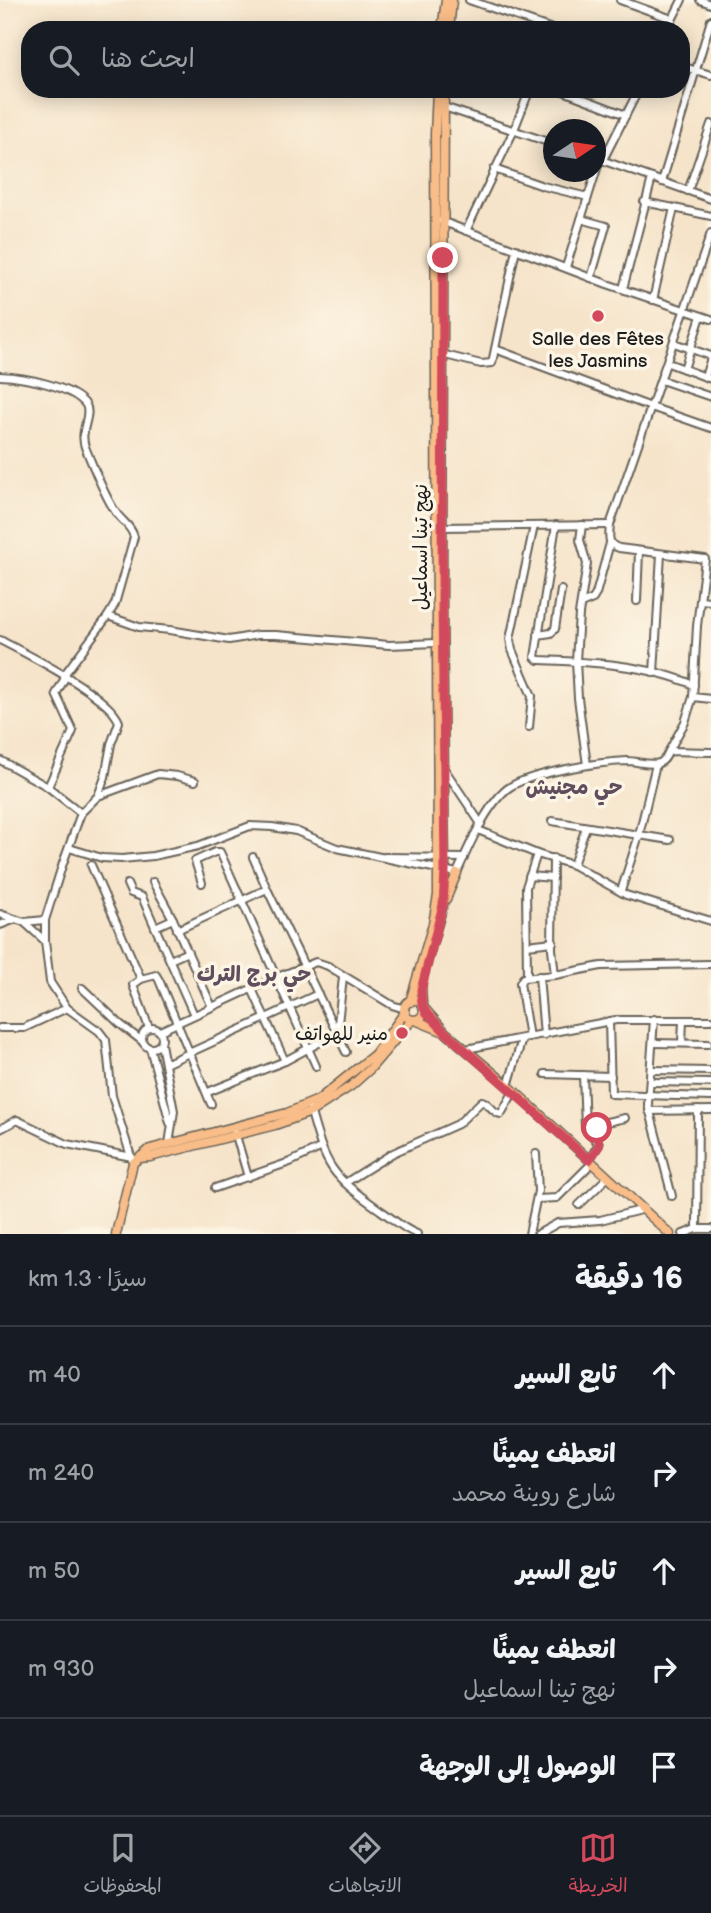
<!DOCTYPE html>
<html lang="ar">
<head>
<meta charset="utf-8">
<style>
  :root { --surface:#171b24; --page:#242831; --text:#f1f3f6; --muted:#9ea1a6; --line:#363941; --accent:#d1495b }
  body { margin:0; font-family:"Balsamiq Sans","Playpen Sans Arabic",sans-serif; background:var(--page); color:var(--text); direction:rtl }
  .compass { position:absolute; left:543px; top:119px; width:63px; height:63px; border-radius:50%; background:var(--surface); box-shadow:0 4px 18px #0003; rotate:77deg }
  .stop { position:absolute; width:21px; height:21px; margin:-16px; border:5px solid #d1495b; border-radius:50%; background:#fff }
  .stop.end { background:#d1495b; border-color:#fff; box-shadow:0 2px 7px #0008 }
  .list { margin:0; padding:0; list-style:none }
  h2 { display:flex; justify-content:space-between; align-items:center; height:91px; margin:0; padding:0 28px; font-size:30px }
  h2 small { font-size:23px; font-weight:400; color:var(--muted) }
  .list li { display:grid; grid-template-columns:46px 1fr auto; gap:21px; align-items:center; box-sizing:border-box; height:98px; padding:0 28px; border-top:2px solid var(--line) }
  .list b { display:block; font-size:26px; white-space:nowrap }
  .list p { margin:0; font-size:23px; white-space:nowrap; color:var(--muted) }
  .list em { font-size:23px; font-style:normal; color:var(--muted) }
  .icon { flex:none; width:38px; height:38px; fill:none; stroke:currentColor; stroke-width:2; stroke-linecap:round; stroke-linejoin:round }
  .map { position:relative; flex:none; width:711px; height:1234px; overflow:hidden; direction:ltr }
  .search { position:absolute; background:var(--surface); box-shadow:0 4px 18px #0003; left:21px; right:21px; top:21px; height:77px; display:flex; align-items:center; gap:18px; box-sizing:border-box; padding:0 24px; border-radius:28px; color:var(--muted); font-size:26px }
  .sheet { height:581px; background:var(--surface) }
  nav { display:flex; justify-content:space-around; align-items:center; box-sizing:border-box; height:98px; border-top:2px solid var(--line); background:var(--surface); font-size:19px; color:var(--muted) }
  nav a { display:grid; justify-items:center; gap:4px }
  nav .on { color:var(--accent) }
  .map>svg:first-child { display:block }
</style>
</head>
<body>
<div class="map">
<svg width="711" height="1234" viewBox="0 0 711 1234">
  <rect width="100%" height="100%" fill="#fcf5e5"/>
  <filter id="ink" filterUnits="userSpaceOnUse"><feTurbulence type="fractalNoise" baseFrequency=".0143" numOctaves="2"/><feDisplacementMap in="SourceGraphic" scale="14" xChannelSelector="R" yChannelSelector="G"/><feConvolveMatrix kernelMatrix="1 2 1 2 8 2 1 2 1" color-interpolation-filters="sRGB"/></filter>
  <filter id="wash" filterUnits="userSpaceOnUse"><feTurbulence type="fractalNoise" baseFrequency=".00686" numOctaves="4" result="noise"/><feDisplacementMap in="SourceGraphic" scale="28" xChannelSelector="R" yChannelSelector="G"/><feGaussianBlur stdDeviation="1.57" result="paint"/><feColorMatrix in="noise" values="0 0 0 0 0 0 0 0 0 0 0 0 0 0 0 0 0 1.4 0 .05"/><feComposite in="paint" operator="in"/></filter>
  <g filter="url(#wash)">
    <rect width="100%" height="100%" fill="#f6e4ca"/>
  </g>
  <g filter="url(#ink)">
    <g fill="none" stroke-linecap="round" stroke-linejoin="round">
      <g stroke="#686259" stroke-width="10">
        <g id="minor">
          <polyline points="469,0 555,30"/>
          <polyline points="620,0 672,19"/>
          <polyline points="700,0 711,4"/>
          <polyline points="667,30 682,0"/>
          <polyline points="681,66 711,75"/>
          <polyline points="558,89 626,115"/>
          <polyline points="444,107 554,144"/>
          <polyline points="596,158 711,199"/>
          <polyline points="603,160 639,89"/>
          <polyline points="494,169 543,186 588,197"/>
          <polyline points="662,182 711,20"/>
          <polyline points="688,191 711,124"/>
          <polyline points="644,202 674,208 653,300"/>
          <polyline points="674,208 711,216"/>
          <polyline points="581,219 606,226 591,278"/>
          <polyline points="441,221 607,284 711,319"/>
          <polyline points="466,231 514,130 530,89"/>
          <polyline points="711,233 651,407 711,428"/>
          <polyline points="566,267 600,159"/>
          <polyline points="623,289 652,178"/>
          <polyline points="674,343 711,356"/>
          <path d="M 495,349 L 651,407 L 610,525 C 609,536 607,545 619,548 L 705,559 L 697,626 L 693,697"/>
          <polyline points="441,354 481,364 492,363 516,249"/>
          <polyline points="668,363 711,379"/>
          <polyline points="684,369 701,316"/>
          <path d="M 0,376 C 22,377 73,386 86,405 C 92,416 79,430 85,447 C 93,466 104,495 115,511 C 121,521 131,525 134,537 L 115,604 L 108,616 L 64,675"/>
          <polyline points="705,377 711,358"/>
          <polyline points="661,380 711,397"/>
          <path d="M 556,525 L 535,657 L 538,660 C 590,662 646,664 694,685"/>
          <polyline points="582,525 580,540 587,564 579,614 576,661 578,698 587,765"/>
          <polyline points="442,527 610,525"/>
          <polyline points="700,600 711,601"/>
          <polyline points="637,601 639,551"/>
          <polyline points="581,604 593,599 596,594 610,543"/>
          <polyline points="108,616 139,627 170,630 229,640 258,635 276,635 389,645 436,643"/>
          <polyline points="538,635 551,633 555,629 561,590"/>
          <path d="M 0,640 C 27,654 109,695 119,722 L 111,744 L 105,777 L 98,796 L 81,813 L 62,866 L 45,920 L 45,941 L 50,982 L 67,1008 L 99,1031 L 106,1040 L 112,1096 L 133,1163"/>
          <polyline points="654,673 661,554"/>
          <polyline points="529,727 532,696 512,650 510,639 534,526"/>
          <polyline points="669,751 685,722 693,697 711,699"/>
          <polyline points="0,760 48,787 81,813"/>
          <polyline points="445,770 481,824"/>
          <polyline points="48,787 73,731 56,694 66,676"/>
          <polyline points="98,796 158,774 177,776 195,781"/>
          <polyline points="552,821 670,840"/>
          <polyline points="478,830 537,854 573,865 626,895 711,921"/>
          <path d="M 69,848 L 102,858 L 122,859 L 153,856 L 198,846 L 250,826 L 272,827 L 296,831 L 337,848 L 457,873 C 468,848 486,806 507,789 C 527,773 600,762 627,761 C 637,761 650,766 659,763 C 665,761 666,756 669,751 L 711,752"/>
          <polyline points="253,857 267,889"/>
          <polyline points="385,857 464,858"/>
          <polyline points="553,858 552,949 555,975"/>
          <polyline points="91,865 141,979"/>
          <polyline points="573,865 586,827"/>
          <polyline points="529,876 553,878"/>
          <polyline points="153,882 173,919 212,1007"/>
          <polyline points="202,883 195,861 215,852 220,852 316,1066"/>
          <polyline points="127,884 131,893 142,897 155,927 173,919"/>
          <polyline points="621,891 639,835 656,764"/>
          <polyline points="0,914 24,922 45,920"/>
          <polyline points="24,922 45,941"/>
          <polyline points="0,925 13,920"/>
          <polyline points="155,927 194,1015"/>
          <polyline points="177,930 267,889 346,1052"/>
          <polyline points="527,945 553,942"/>
          <polyline points="170,960 188,952"/>
          <polyline points="527,976 526,887 537,854"/>
          <polyline points="539,976 544,1035"/>
          <polyline points="82,988 120,1024 142,1041"/>
          <polyline points="252,989 285,1061"/>
          <polyline points="654,1019 648,1104 672,1196"/>
          <polyline points="609,1021 611,1094 711,1097"/>
          <circle cx="152" cy="1038" r="10"/>
          <polyline points="0,1028 24,1028 67,1008"/>
          <polyline points="149,1028 133,985 141,979 156,975 159,980 211,1104"/>
          <polyline points="160,1031 275,978 316,962 328,966 392,1005 405,1009"/>
          <polyline points="529,1037 520,983 523,978 555,975 601,966 711,964"/>
          <polyline points="653,1043 708,1044"/>
          <polyline points="682,1043 683,1020"/>
          <polyline points="161,1044 174,1111 169,1144"/>
          <polyline points="150,1048 170,1123"/>
          <polyline points="466,1049 616,1020 711,1020"/>
          <polyline points="165,1064 318,994"/>
          <polyline points="651,1070 711,1071"/>
          <polyline points="545,1074 611,1076"/>
          <polyline points="583,1075 585,1127 599,1144 589,1160"/>
          <polyline points="650,1082 711,1083"/>
          <polyline points="508,1086 522,1039"/>
          <polyline points="208,1092 285,1061 337,1033 343,977"/>
          <path d="M 310,1109 C 326,1167 330,1175 380,1210 C 392,1218 403,1229 417,1234"/>
          <polyline points="649,1111 711,1110"/>
          <polyline points="0,1129 17,1120 67,1144 132,1157"/>
          <polyline points="235,1132 248,1177"/>
          <polyline points="597,1140 598,1124 625,1118"/>
          <path d="M 345,1183 L 393,1153 L 458,1124 L 482,1101 C 490,1103 492,1113 501,1114 L 514,1091"/>
          <polyline points="215,1188 290,1162 320,1148"/>
          <polyline points="537,1199 557,1198 592,1163"/>
          <polyline points="579,1205 608,1177"/>
          <polyline points="697,1229 698,1110"/>
          <polyline points="529,1234 538,1191 536,1154"/>
          <polyline points="538,1234 558,1223 600,1220 641,1210"/>
          <polyline points="683,1234 697,1229 711,1229"/>
        </g>
      </g>
      <g stroke="#686259" stroke-width="11">
        <g id="major">
          <polyline points="442,30 446,0"/>
          <polyline points="449,30 452,0"/>
          <polyline points="446,899 457,873"/>
          <circle cx="414" cy="1010" r="10"/>
          <polyline points="410,1002 433,924 438,895 435,134 437,89"/>
          <polyline points="422,1004 421,983 443,905 445,871 442,600 444,89"/>
          <polyline points="423,1007 445,1032 511,1088 670,1234"/>
          <polyline points="415,1020 442,1031"/>
          <polyline points="140,1158 150,1157 275,1125 311,1112 351,1086 370,1069 412,1020"/>
          <polyline points="116,1234 133,1163 150,1149 287,1113 318,1100 375,1054 405,1012"/>
        </g>
      </g>
      <use href="#minor" stroke="#fff" stroke-width="6"/>
      <use href="#major" stroke="#f8bd88" stroke-width="8"/>
    </g>
  </g>
  <g fill="none" stroke-linecap="round" stroke-linejoin="round" filter="url(#ink)">
    <polyline stroke="#d1495b" stroke-width="9" points="443,258 442,600 445,871 443,905 421,990 422,1004 426,1012 445,1032 589,1160 599,1146 597,1128"/>
  </g>
  <g fill="#d1495b" stroke="#fcf5e5" stroke-width="2.5">
    <circle cx="598" cy="316" r="7"/>
    <circle cx="402" cy="1033" r="7"/>
  </g>
  <g text-anchor="middle" stroke-width="7" stroke-linejoin="round" paint-order="stroke">
    <g font-size="19" fill="#1c1c1c" stroke="#fcf5e5">
      <text x="598" y="345">Salle des Fêtes<tspan x="598" dy="22">les Jasmins</tspan></text>
      <text x="388" y="1040" text-anchor="end">منير للهواتف</text>
    </g>
    <g font-size="19" fill="#1c1c1c" stroke="#fcf5e5">
      <text transform="translate(420 547) rotate(-90)" y="7">نهج تينا اسماعيل</text>
    </g>
    <g font-size="21" font-weight="bold" fill="#604d5d" stroke="#fcf5e5">
      <text x="574" y="794">حي مجنيش</text>
      <text x="254" y="981">حي برج الترك</text>
    </g>
  </g>
</svg>
<svg class="compass" viewBox="-18 -18 36 36"><path d="M0-13l5 13h-10z" fill="#e53935"/><path d="M0 13l5-13h-10z" fill="#9ea1a6"/></svg>
<div class="stop" style="left:597px;top:1128px"></div>
<div class="stop end" style="left:443px;top:258px"></div>
<div class="search"><svg class="icon" aria-label="search" viewBox="0 0 24 24"><circle cx="10" cy="10" r="6"/><path d="M15 15l6 6"/></svg>ابحث هنا</div>
</div>
<section class="sheet">
<h2>16 دقيقة<small>سيرًا · 1.3 km</small></h2>
<ul class="list">
<li><svg class="icon" aria-label="ahead" viewBox="0 0 24 24"><path d="M12 20V5M6 11l6-6 6 6"/></svg><div><b>تابع السير</b></div><em>40 m</em></li>
<li><svg class="icon" aria-label="right" viewBox="0 0 24 24"><path d="M7 20v-9h11M14 6l5 5-5 5"/></svg><div><b>انعطف يمينًا</b><p>شارع روينة محمد</p></div><em>240 m</em></li>
<li><svg class="icon" aria-label="ahead" viewBox="0 0 24 24"><path d="M12 20V5M6 11l6-6 6 6"/></svg><div><b>تابع السير</b></div><em>50 m</em></li>
<li><svg class="icon" aria-label="right" viewBox="0 0 24 24"><path d="M7 20v-9h11M14 6l5 5-5 5"/></svg><div><b>انعطف يمينًا</b><p>نهج تينا اسماعيل</p></div><em>930 m</em></li>
<li><svg class="icon" aria-label="arrive" viewBox="0 0 24 24"><path d="M6 21V4h12l-3 4 3 4H6"/></svg><div><b>الوصول إلى الوجهة</b></div></li>
</ul>
</section>
<nav>
<a class="on"><svg class="icon" aria-label="map" viewBox="0 0 24 24"><path d="M3 6l6-2 6 2 6-2v14l-6 2-6-2-6 2zM9 4v14M15 6v14"/></svg>الخريطة</a>
<a><svg class="icon" aria-label="directions" viewBox="0 0 24 24"><path d="M12 3l9 9-9 9-9-9zM9 14v-3h6M13 9l2 2-2 2"/></svg>الاتجاهات</a>
<a><svg class="icon" aria-label="saved" viewBox="0 0 24 24"><path d="M7 4h10v16l-5-4-5 4z"/></svg>المحفوظات</a>
</nav>
</body>
</html>
